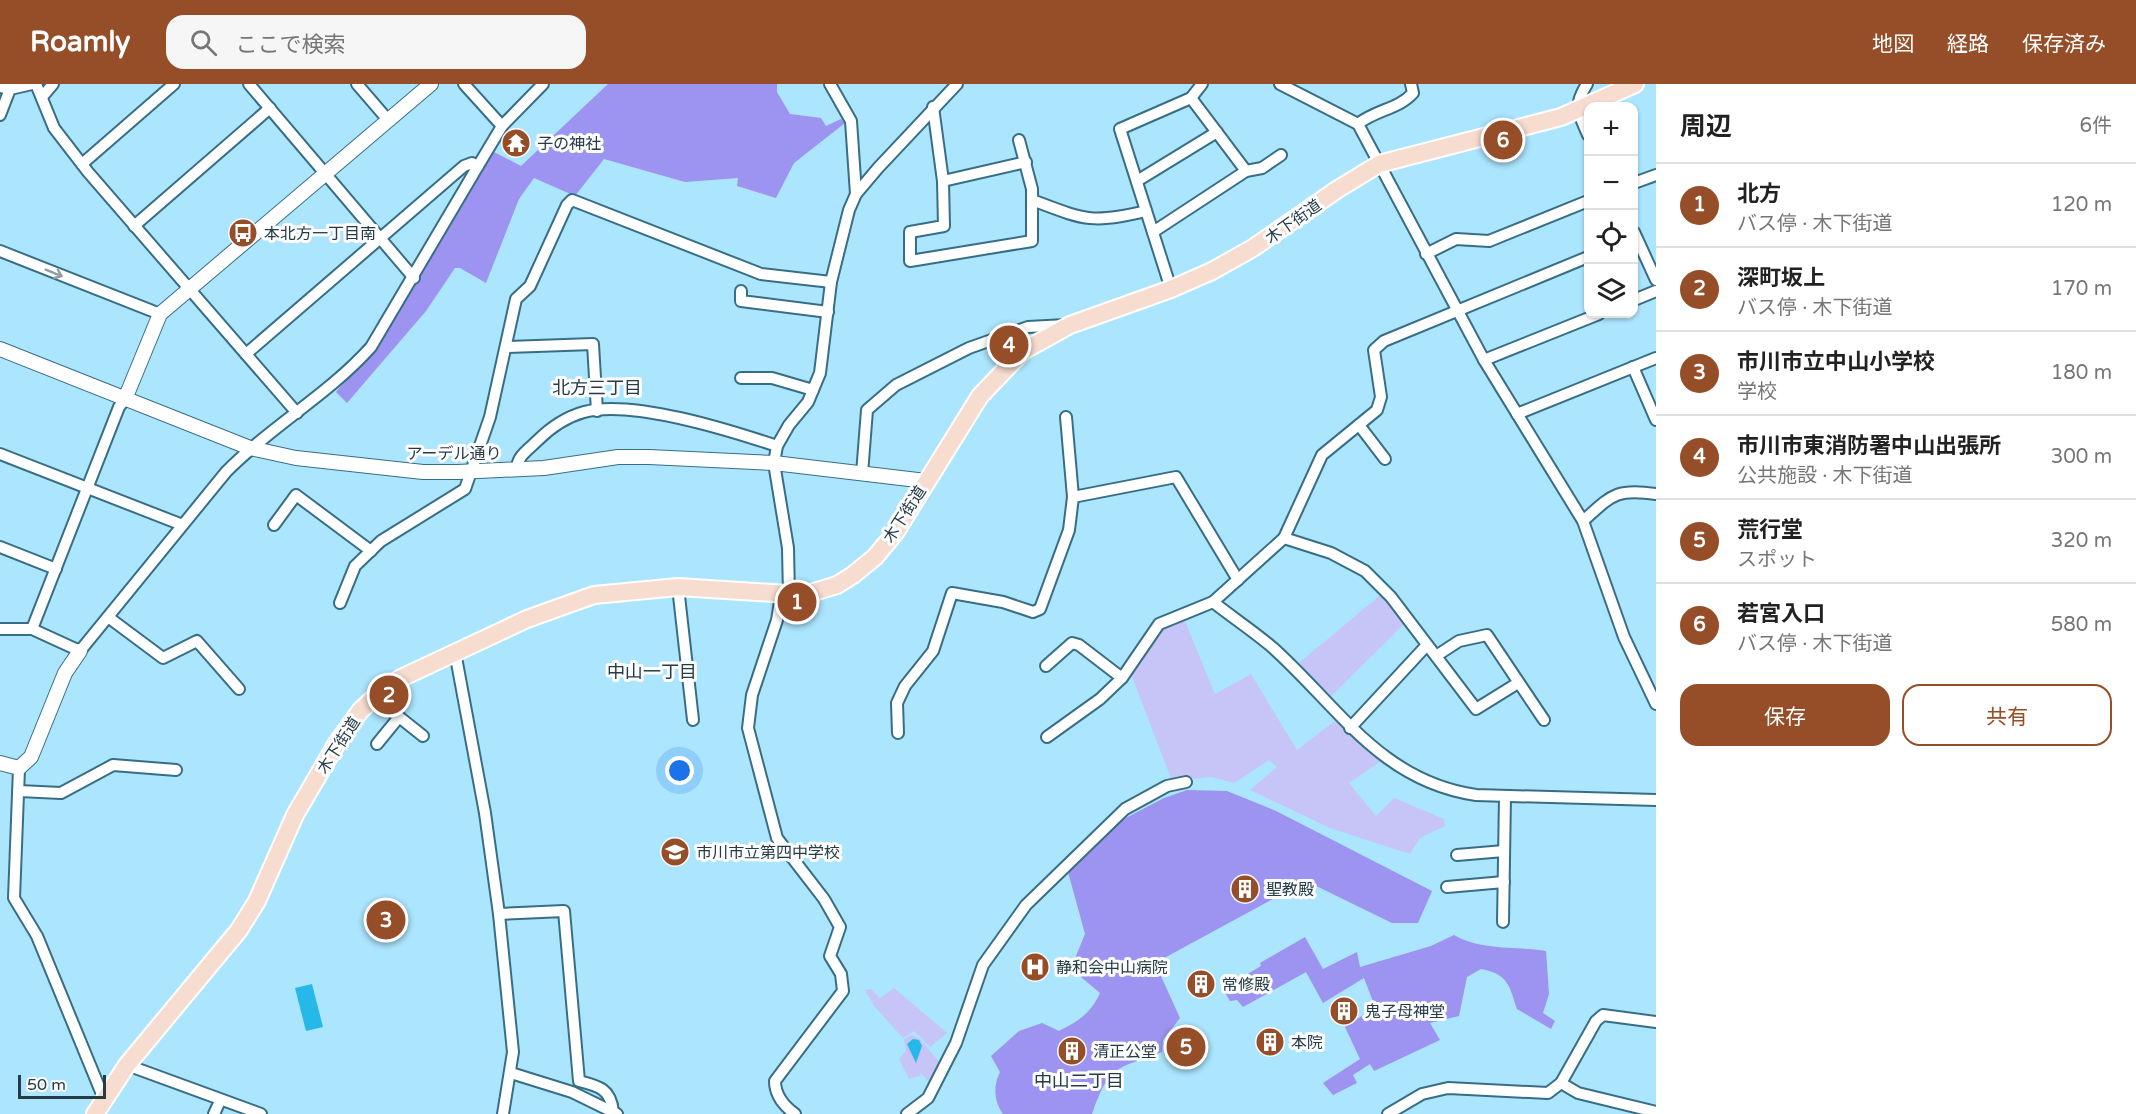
<!DOCTYPE html>
<html lang="ja">
<head>
<meta charset="utf-8">
<style>
  :root { --surface:#fff; --page:#f6f6f6; --text:#222; --muted:#767676; --line:#e0e0e0; --accent:#954e28 }
  body { margin:0; font-family:"Varela Round","Noto Sans JP",sans-serif; background:var(--page); color:var(--text) }
  .controls { position:absolute; right:18px; top:18px; display:grid; overflow:hidden; border-radius:12px; box-shadow:0 2px 4px #0004 }
  .controls button { width:54px; height:54px; display:grid; place-items:center; padding:0; border:0; border-bottom:2px solid var(--line); background:var(--surface); color:var(--text); font:30px sans-serif }
  .scale { position:absolute; left:18px; bottom:15px; width:88px; box-sizing:border-box; padding-left:6px; border:3px solid #253c46; border-top:0; font-size:16px; line-height:21px; white-space:nowrap; color:#253c46; -webkit-text-stroke:4px #fcfcfc; paint-order:stroke }
  .you { position:absolute; left:680px; top:687px; width:21px; height:21px; margin:-15px; border:4px solid #fff; border-radius:50%; background:#1a73e8; box-shadow:0 0 0 9px #1a73e833 }
  .badge { display:grid; place-items:center; width:39px; height:39px; border-radius:50%; background:var(--accent); color:#fff; font-size:20px; font-weight:700 }
  .pin { position:absolute; translate:-50% -50%; border:3px solid #fff; box-shadow:0 2px 6px #0006 }
  .list { margin:0; padding:0; list-style:none }
  h2 { display:flex; justify-content:space-between; align-items:center; height:78px; margin:0; padding:0 24px; font-size:26px }
  h2 small { font-size:20px; font-weight:400; color:var(--muted) }
  .list li { display:grid; grid-template-columns:39px 1fr auto; gap:18px; align-items:center; box-sizing:border-box; height:84px; padding:0 24px; border-top:2px solid var(--line) }
  .list b { display:block; font-size:22px; white-space:nowrap }
  .list p { margin:0; font-size:20px; white-space:nowrap; color:var(--muted) }
  .list em { font-size:20px; font-style:normal; color:var(--muted) }
  .actions { display:flex; gap:12px; padding:18px 24px }
  .actions a { flex:1; padding:14px 0; border:2px solid var(--accent); border-radius:18px; text-align:center; font-size:21px; color:var(--accent) }
  .actions .main { background:var(--accent); color:#fff }
  .icon { flex:none; width:33px; height:33px; fill:none; stroke:currentColor; stroke-width:2; stroke-linecap:round; stroke-linejoin:round }
  .map { position:relative; flex:none; width:1656px; height:1030px; overflow:hidden }
  header { display:flex; align-items:center; gap:36px; box-sizing:border-box; height:84px; padding:0 30px; background:var(--accent); color:#fff }
  header strong { font-size:28px }
  nav { display:flex; gap:33px; margin-inline-start:auto; font-size:21px }
  .search { width:420px; height:54px; background:var(--page); display:flex; align-items:center; gap:15px; box-sizing:border-box; padding:0 21px; border-radius:18px; color:var(--muted); font-size:22px }
  main { display:flex }
  aside { flex:1; background:var(--surface) }
  .map>svg:first-child { display:block }
</style>
</head>
<body>
<header>
<strong>Roamly</strong>
<div class="search"><svg class="icon" aria-label="search" viewBox="0 0 24 24"><circle cx="10" cy="10" r="6"/><path d="M15 15l6 6"/></svg>ここで検索</div>
<nav><a>地図</a><a>経路</a><a>保存済み</a></nav>
</header>
<main>
<div class="map">
<svg width="1656" height="1030" viewBox="0 0 1656 1030">
  <rect width="100%" height="100%" fill="#ace5fe"/>
  <g fill="#c7c4f8">
    <polygon points="1383,509 1405,539 1331,612 1299,579"/>
    <polygon points="1184,535 1215,610 1251,590 1297,666 1336,636 1381,677 1349,699 1376,732 1394,714 1444,735 1445,742 1420,754 1410,770 1330,744 1250,706 1277,683 1269,676 1234,699 1211,693 1172,697 1131,590 1161,543"/>
    <polygon points="894,904 947,949 930,963 914,947 903,954 874,922 865,906 871,905 880,914"/>
    <polygon points="911,951 920,955 940,979 930,999 921,989 919,992 909,995 899,975 906,967 904,955"/>
  </g>
  <g fill="#9d93f1">
    <polygon points="608,0 777,0 777,8 790,30 821,34 826,42 841,35 845,39 794,79 776,114 737,102 738,94 685,98 604,75 575,112 534,94 519,115 486,199 460,184 455,184 426,227 347,319 336,308 389,244 494,68 521,82"/>
    <path d="M 1187,706 L 1227,707 L 1276,727 L 1432,807 L 1418,839 L 1392,839 L 1306,797 L 1155,879 L 1180,934 L 1163,956 L 1162,968 C 1115,986 1110,980 1092,1030 L 1003,1030 C 994,1017 993,1002 1000,988 L 991,972 L 1019,947 L 1042,939 L 1059,947 C 1079,937 1091,929 1100,909 L 1081,893 L 1076,872 L 1085,850 L 1068,788 L 1118,738 L 1164,714 Z"/>
    <path d="M 1454,851 C 1482,867 1515,862 1546,867 L 1549,910 L 1543,929 L 1555,937 L 1551,945 L 1517,925 C 1509,901 1508,890 1481,885 L 1467,893 L 1459,932 L 1430,939 L 1440,956 L 1374,987 L 1370,980 L 1353,991 L 1357,999 L 1333,1011 L 1323,999 L 1360,975 L 1345,943 L 1371,926 L 1374,920 L 1364,894 L 1323,919 L 1306,888 L 1243,923 L 1237,916 L 1230,917 L 1223,905 L 1261,882 L 1260,879 L 1305,853 L 1323,885 L 1357,868 L 1360,883 L 1431,862 Z"/>
  </g>
  <g fill="#25b8e9">
    <polygon points="312,900 323,943 306,947 295,904"/>
    <polygon points="913,955 919,956 922,962 916,979 907,960"/>
  </g>
  <g fill="none" stroke-linecap="round" stroke-linejoin="round">
    <g stroke="#386e85" stroke-width="14">
      <g id="minor">
        <polyline points="36,0 54,44 88,88 297,329"/>
        <polyline points="249,0 414,194"/>
        <polyline points="357,0 388,36"/>
        <polyline points="464,0 502,42"/>
        <polyline points="830,0 851,37 856,110"/>
        <polyline points="1280,0 1358,40 1484,276 1583,437 1624,553 1656,620"/>
        <path d="M 1587,0 C 1573,22 1578,28 1588,51"/>
        <polyline points="0,3 10,5 32,0"/>
        <polyline points="42,13 53,0"/>
        <polyline points="1191,14 1246,87"/>
        <polyline points="933,23 943,97 944,142 910,148 910,177 1032,157 1032,105 1019,56"/>
        <polyline points="0,31 10,5"/>
        <path d="M 1358,40 C 1375,26 1399,25 1413,9 L 1411,0"/>
        <polyline points="82,80 174,0"/>
        <polyline points="943,97 1026,78"/>
        <polyline points="1137,97 1217,48"/>
        <polyline points="1634,99 1656,91"/>
        <path d="M 1032,116 C 1085,136 1091,140 1146,127"/>
        <polyline points="134,142 270,24"/>
        <polyline points="1153,148 1246,87 1262,84 1281,71"/>
        <polyline points="1634,148 1656,196"/>
        <polyline points="0,167 160,230"/>
        <polyline points="1426,170 1456,155 1489,157 1588,117"/>
        <polyline points="1171,205 1120,45 1191,14 1202,0"/>
        <polyline points="741,207 741,217 828,228"/>
        <polyline points="1634,216 1656,207"/>
        <polyline points="508,263 593,260 597,327"/>
        <polyline points="246,270 464,82 472,79 478,82 502,42 543,0"/>
        <polyline points="1484,276 1599,230"/>
        <polyline points="1633,283 1656,336"/>
        <polyline points="741,294 772,294 813,306"/>
        <polyline points="1517,330 1656,274"/>
        <polyline points="1359,341 1385,375"/>
        <polyline points="0,370 180,440"/>
        <path d="M 517,385 C 517,372 528,366 537,357 C 550,344 566,333 584,328 C 632,315 729,346 777,362"/>
        <polyline points="862,390 867,326 896,301 969,264 1028,243 1066,241"/>
        <polyline points="1073,413 1176,393 1238,496"/>
        <path d="M 1583,437 C 1612,411 1616,404 1656,410"/>
        <polyline points="274,441 296,411 371,467"/>
        <polyline points="1284,454 1331,469 1365,487 1391,513 1476,625 1518,599"/>
        <polyline points="0,463 56,485"/>
        <polyline points="678,503 693,636"/>
        <path d="M 781,511 L 777,536 L 752,611 L 748,644 L 777,754 L 824,815 L 840,843 L 830,872 L 841,890 L 843,907 L 775,997 C 775,1011 784,1022 795,1030"/>
        <polyline points="789,512 788,464 774,379 777,362 789,341 808,318 820,289 831,198 849,126 856,110 878,84 957,0"/>
        <path d="M 1213,518 C 1232,533 1253,547 1272,563 C 1338,622 1380,697 1476,711 L 1656,716"/>
        <polyline points="340,519 355,482 381,457 465,405 490,333 516,215 530,202 567,121 572,116 761,190 831,198"/>
        <polyline points="108,533 163,574 197,557 239,605"/>
        <path d="M 0,545 L 32,545 L 80,567 L 226,388 C 271,342 328,311 371,263 L 478,82"/>
        <polyline points="32,545 119,323 125,315"/>
        <polyline points="455,568 485,729 499,830 513,968 503,1030"/>
        <polyline points="1436,572 1459,557 1487,551 1544,636"/>
        <polyline points="1046,582 1072,559 1079,561 1122,594"/>
        <polyline points="374,613 423,652"/>
        <polyline points="1350,644 1427,561"/>
        <polyline points="898,649 897,619 905,602 933,567 952,509 1003,518 1033,528 1040,525 1069,446 1073,413 1066,333"/>
        <polyline points="1047,653 1100,615 1122,594 1159,540 1213,518 1284,454 1322,371 1377,326 1381,313 1374,266 1384,257 1588,173"/>
        <polyline points="377,660 399,633"/>
        <polyline points="19,684 14,814 37,852 104,1015"/>
        <polyline points="19,707 61,709 113,681 176,686"/>
        <polyline points="1457,771 1504,767"/>
        <polyline points="1447,803 1504,798"/>
        <path d="M 499,830 L 564,827 L 579,997 C 599,1002 611,1005 613,1028"/>
        <polyline points="1503,838 1505,712"/>
        <polyline points="127,981 261,1030"/>
        <polyline points="511,989 572,1008 617,1030"/>
        <polyline points="1561,999 1578,1009 1656,1028"/>
        <polyline points="214,1030 220,1017"/>
        <polyline points="907,1030 928,1014 956,959 983,881 1026,821 1125,725 1167,702 1186,698"/>
        <polyline points="1388,1030 1422,1010 1448,1004 1548,1009 1561,999 1596,937 1603,931 1656,938"/>
      </g>
    </g>
    <g stroke="#386e85" stroke-width="16">
      <g id="tertiary">
        <polyline points="0,265 250,364 296,374 423,388 458,388 544,384 618,373 649,373 774,379 926,397"/>
        <polyline points="125,315 160,230 431,0"/>
        <polyline points="0,679 19,684 31,673 65,589 80,567"/>
      </g>
    </g>
    <g stroke="#fff" stroke-width="20">
      <polyline id="primary" points="95,1030 127,981 239,846 257,817 295,731 337,659 360,627 380,608 401,594 527,535 594,511 678,503 804,511 837,501 853,491 875,473 895,449 980,312 1023,267 1070,241 1171,205 1212,187 1253,164 1338,105 1379,80 1561,33 1635,0"/>
    </g>
    <use href="#minor" stroke="#fff" stroke-width="10"/>
    <use href="#tertiary" stroke="#fff" stroke-width="14"/>
    <use href="#primary" stroke="#f7dcd0" stroke-width="16"/>
  </g>
  <defs><path id="oneway-shaft" d="M-6 0H5M1.5-3L5.5 0L1.5 3" fill="none" stroke-width="1.6" stroke-linecap="round" stroke-linejoin="round" transform="scale(1.5)"/></defs>
  <use stroke="#929ea2" href="#oneway-shaft" transform="translate(54 189) rotate(22)"/>
  <defs>
    <g id="temple-disc" transform="scale(1.5)"><circle r="9.5" fill="#954e28" stroke="#fcfcfc"/><path d="M0-6L5-2H3V0L6.5 2.5H4V6H1.5V3h-3V6H-4V2.5H-6.5L-3 0V-2H-5Z" fill="#fff"/></g>
    <g id="bus-disc" transform="scale(1.5)"><circle r="9.5" fill="#954e28" stroke="#fcfcfc"/><path d="M-5-6H5V4H4V6H2V4H-2V6H-4V4H-5ZM-3.5-4V0h7V-4ZM-3.5 1.2v1.5H-2V1.2ZM2 1.2v1.5H3.5V1.2Z" fill="#fff"/></g>
    <g id="school-disc" transform="scale(1.5)"><circle r="9.5" fill="#954e28" stroke="#fcfcfc"/><path d="M0-5L7-2L0 1L-7-2ZM-4 1L0 2.5L4 1V4Q0 6-4 4Z" fill="#fff"/></g>
    <g id="building-disc" transform="scale(1.5)"><circle r="9.5" fill="#954e28" stroke="#fcfcfc"/><path d="M-4-6H4V6H1V3H-1V6H-4ZM-2.5-4.3h1.7v1.8h-1.7ZM.8-4.3h1.7v1.8H.8ZM-2.5-1h1.7V.8h-1.7ZM.8-1h1.7V.8H.8Z" fill="#fff"/></g>
    <g id="hospital-disc" transform="scale(1.5)"><circle r="9.5" fill="#954e28" stroke="#fcfcfc"/><path d="M-5-5h3v3.5h4V-5h3V5h-3V1.5h-4V5h-3Z" fill="#fff"/></g>
  </defs>
  <g fill-rule="evenodd">
    <use href="#temple-disc" x="516" y="59"/>
    <use href="#bus-disc" x="243" y="149"/>
    <use href="#school-disc" x="675" y="768"/>
    <use href="#building-disc" x="1245" y="805"/>
    <use href="#hospital-disc" x="1035" y="883"/>
    <use href="#building-disc" x="1201" y="900"/>
    <use href="#building-disc" x="1344" y="927"/>
    <use href="#building-disc" x="1270" y="958"/>
    <use href="#building-disc" x="1072" y="967"/>
  </g>
  <g text-anchor="middle" stroke-width="6" stroke-linejoin="round" paint-order="stroke">
    <g font-size="16" fill="#253c46" stroke="#fcfcfc" text-anchor="start">
      <text x="537" y="65">子の神社</text>
      <text x="264" y="155">本北方一丁目南</text>
      <text x="696" y="774">市川市立第四中学校</text>
      <text x="1266" y="811">聖教殿</text>
      <text x="1056" y="889">静和会中山病院</text>
      <text x="1222" y="906">常修殿</text>
      <text x="1365" y="933">鬼子母神堂</text>
      <text x="1291" y="964">本院</text>
      <text x="1093" y="973">清正公堂</text>
    </g>
    <g font-size="16" fill="#253c46" stroke="#fcfcfc">
      <text transform="translate(1293 137) rotate(-35)" y="6">木下街道</text>
      <text x="454" y="375">アーデル通り</text>
      <text transform="translate(904 430) rotate(-57)" y="6">木下街道</text>
      <text transform="translate(338 661) rotate(-57)" y="6">木下街道</text>
    </g>
    <g font-size="18" fill="#253c46" stroke="#fcfcfc">
      <text x="597" y="310">北方三丁目</text>
      <text x="652" y="594">中山一丁目</text>
      <text x="1079" y="1003">中山二丁目</text>
    </g>
  </g>
</svg>
<div class="controls">
<button>+</button>
<button>−</button>
<button><svg class="icon" aria-label="locate" viewBox="0 0 24 24"><circle cx="12" cy="12" r="6"/><path d="M12 2v4M12 18v4M2 12h4M18 12h4"/></svg></button>
<button><svg class="icon" aria-label="layers" viewBox="0 0 24 24"><path d="M12 4l9 5-9 5-9-5zM3 14l9 5 9-5"/></svg></button>
</div>
<div class="scale">50 m</div>
<div class="you"></div>
<div class="pin badge" style="left:797px;top:518px">1</div>
<div class="pin badge" style="left:389px;top:611px">2</div>
<div class="pin badge" style="left:386px;top:836px">3</div>
<div class="pin badge" style="left:1009px;top:261px">4</div>
<div class="pin badge" style="left:1186px;top:963px">5</div>
<div class="pin badge" style="left:1503px;top:56px">6</div>
</div>
<aside>
<h2>周辺<small>6件</small></h2>
<ul class="list">
<li><span class="badge">1</span><div><b>北方</b><p>バス停 · 木下街道</p></div><em>120 m</em></li>
<li><span class="badge">2</span><div><b>深町坂上</b><p>バス停 · 木下街道</p></div><em>170 m</em></li>
<li><span class="badge">3</span><div><b>市川市立中山小学校</b><p>学校</p></div><em>180 m</em></li>
<li><span class="badge">4</span><div><b>市川市東消防署中山出張所</b><p>公共施設 · 木下街道</p></div><em>300 m</em></li>
<li><span class="badge">5</span><div><b>荒行堂</b><p>スポット</p></div><em>320 m</em></li>
<li><span class="badge">6</span><div><b>若宮入口</b><p>バス停 · 木下街道</p></div><em>580 m</em></li>
</ul>
<div class="actions"><a class="main">保存</a><a>共有</a></div>
</aside>
</main>
</body>
</html>
